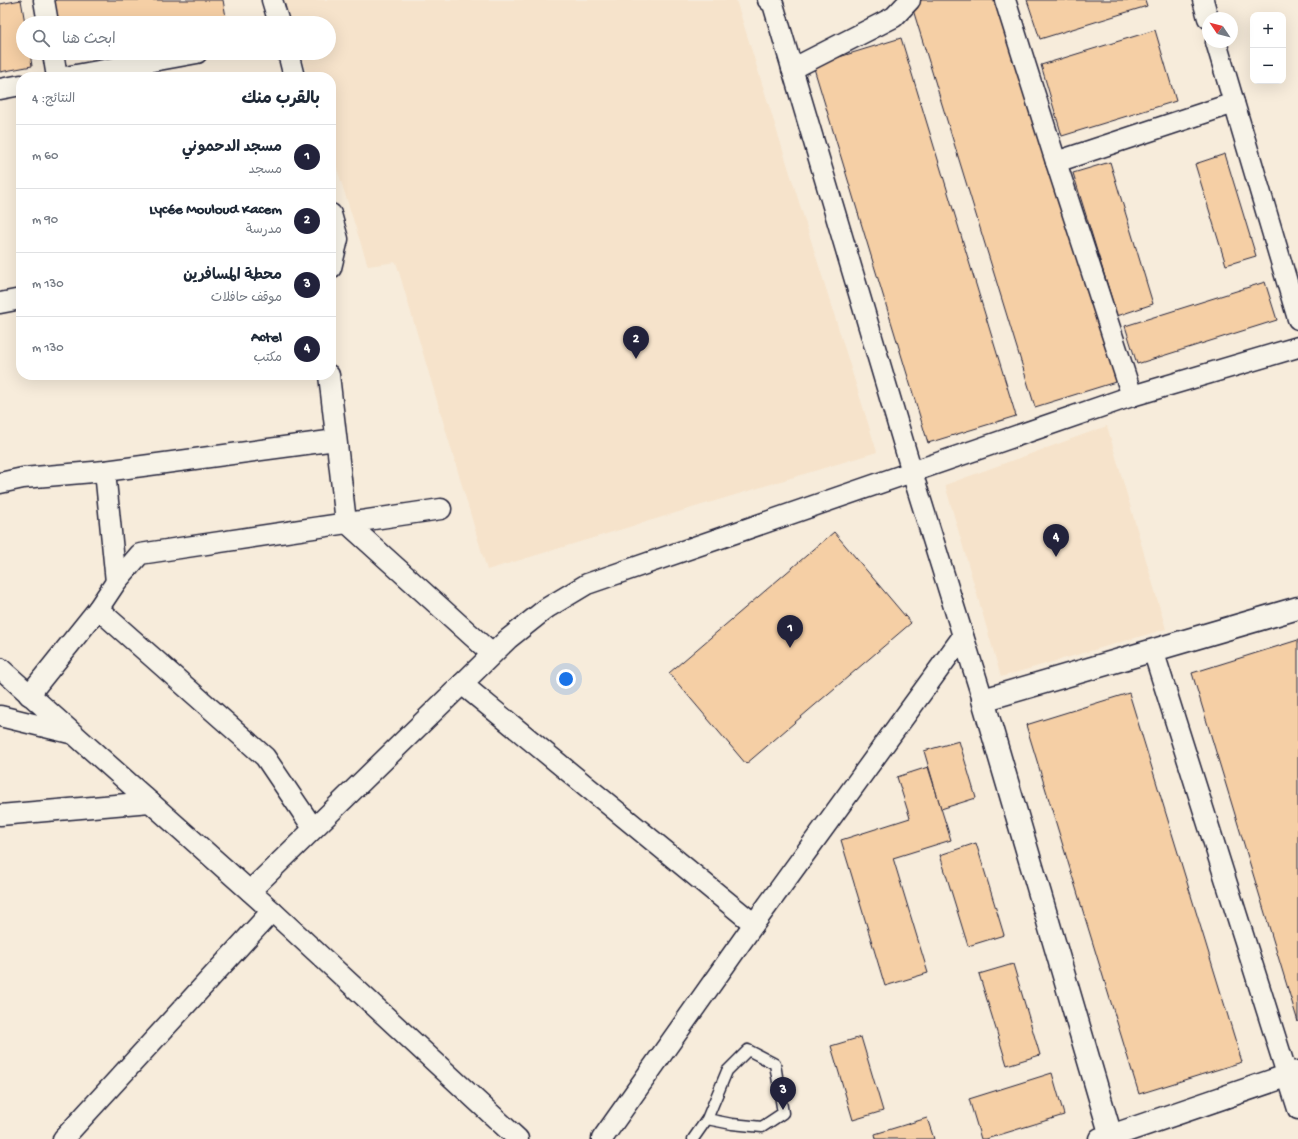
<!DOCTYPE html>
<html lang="ar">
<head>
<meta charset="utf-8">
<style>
  :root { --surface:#fff; --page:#f6f6f7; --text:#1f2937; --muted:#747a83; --line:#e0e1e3; --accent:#22223b }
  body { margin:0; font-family:"Gochi Hand","Playpen Sans Arabic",sans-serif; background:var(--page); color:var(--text); direction:rtl }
  .controls { position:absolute; right:12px; top:12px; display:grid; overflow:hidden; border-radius:8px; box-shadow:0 4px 16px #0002 }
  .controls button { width:36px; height:36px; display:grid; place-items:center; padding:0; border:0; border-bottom:1px solid var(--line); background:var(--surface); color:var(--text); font:20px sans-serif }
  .compass { position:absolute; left:1202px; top:12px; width:36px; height:36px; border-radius:50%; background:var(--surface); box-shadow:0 4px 16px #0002; rotate:305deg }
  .you { position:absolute; left:566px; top:679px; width:14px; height:14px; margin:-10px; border:3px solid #fff; border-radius:50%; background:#1a73e8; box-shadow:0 0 0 6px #1a73e833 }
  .badge { display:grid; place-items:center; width:26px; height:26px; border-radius:50%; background:var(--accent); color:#fff; font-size:13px; font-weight:700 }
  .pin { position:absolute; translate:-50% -33px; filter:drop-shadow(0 1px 2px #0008) }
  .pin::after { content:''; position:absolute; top:21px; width:14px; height:12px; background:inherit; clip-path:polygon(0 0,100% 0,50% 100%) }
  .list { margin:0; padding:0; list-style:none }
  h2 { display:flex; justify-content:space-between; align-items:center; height:52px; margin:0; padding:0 16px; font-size:17px }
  h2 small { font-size:13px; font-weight:400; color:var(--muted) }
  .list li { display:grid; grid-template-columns:26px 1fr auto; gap:12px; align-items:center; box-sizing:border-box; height:64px; padding:0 16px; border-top:1px solid var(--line) }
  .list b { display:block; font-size:15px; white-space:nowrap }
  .list p { margin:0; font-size:13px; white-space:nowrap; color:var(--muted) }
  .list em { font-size:13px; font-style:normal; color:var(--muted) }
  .icon { flex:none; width:22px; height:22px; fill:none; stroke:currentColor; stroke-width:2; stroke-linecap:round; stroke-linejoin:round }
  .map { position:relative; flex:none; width:1298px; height:1139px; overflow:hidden; direction:ltr }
  .search { position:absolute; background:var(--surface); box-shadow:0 4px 16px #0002; left:16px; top:16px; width:320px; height:44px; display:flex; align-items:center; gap:10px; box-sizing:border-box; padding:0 14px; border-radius:22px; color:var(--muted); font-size:15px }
  .panel { position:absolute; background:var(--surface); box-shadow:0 4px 16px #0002; left:16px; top:72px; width:320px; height:308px; border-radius:16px; direction:rtl }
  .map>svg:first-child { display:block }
</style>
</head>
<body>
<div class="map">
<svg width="1298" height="1139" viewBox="0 0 1298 1139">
  <rect width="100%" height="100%" fill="#f7ecdb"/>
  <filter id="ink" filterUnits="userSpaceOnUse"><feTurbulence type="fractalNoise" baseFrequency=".025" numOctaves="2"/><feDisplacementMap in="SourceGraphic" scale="8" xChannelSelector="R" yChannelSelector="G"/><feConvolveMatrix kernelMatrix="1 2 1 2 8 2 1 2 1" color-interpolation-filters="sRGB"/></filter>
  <g filter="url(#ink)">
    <g fill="#f6e3cb">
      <polygon points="283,0 736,0 877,452 487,570 396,262 368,266 331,150 331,77 308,77 300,53 329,53 329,23 291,23"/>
      <polygon points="1107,426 1166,629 1001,677 945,485"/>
    </g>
    <g fill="#f5cfa5" stroke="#22223b">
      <polygon points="21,0 25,23 23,23 23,53 30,53 32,66 0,72 0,4"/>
      <polygon points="54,0 223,0 227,23 58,23"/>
      <polygon points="910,0 1006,0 1122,380 1035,407"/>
      <polygon points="1027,0 1145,0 1147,6 1040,39"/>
      <polygon points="1155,30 1176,101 1062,136 1041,65"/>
      <polygon points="901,38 1016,416 928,443 813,65"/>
      <polygon points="1225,154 1256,256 1226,265 1195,164"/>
      <polygon points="1110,162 1153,304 1117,316 1073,173"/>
      <polygon points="1265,282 1277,320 1137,364 1125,326"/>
      <polygon points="834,532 911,623 746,764 669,673"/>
      <polygon points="1298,640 1298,1022 1192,673"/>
      <polygon points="1129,693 1242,1062 1139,1094 1026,725"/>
      <polygon points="959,741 976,798 941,809 924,751"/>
      <polygon points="928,767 951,840 893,858 928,973 885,986 841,840 910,818 897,777"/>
      <polygon points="976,843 1004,935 968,946 940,855"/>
      <polygon points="1013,964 1040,1055 1007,1065 979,974"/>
      <polygon points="861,1037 883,1111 853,1120 831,1046"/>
      <polygon points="1052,1073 1064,1115 986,1139 981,1139 969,1099"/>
      <polygon points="927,1118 934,1139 876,1139 875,1134"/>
    </g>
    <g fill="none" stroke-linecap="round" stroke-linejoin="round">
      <g stroke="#22223b" stroke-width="13">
        <polyline id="lane" points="693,1139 707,1119 727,1071 748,1050 775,1064 783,1113 762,1127 732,1124 707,1119"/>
      </g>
      <g stroke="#22223b" stroke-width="23">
        <g id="street">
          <polyline points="44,0 48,23"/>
          <polyline points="272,0 279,23"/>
          <polyline points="768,0 773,4 912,472 983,700"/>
          <polyline points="1005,0 1056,162 1132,396"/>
          <polyline points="1203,0 1208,18"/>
          <polyline points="1216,42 1298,319"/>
          <polyline points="53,53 57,77"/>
          <polyline points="288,53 294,77"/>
          <polyline points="792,69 894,17 910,0"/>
          <polyline points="65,77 197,53"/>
          <polyline points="0,89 21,85"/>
          <polyline points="1056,162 1234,103"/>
          <polyline points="331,214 338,239 331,268"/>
          <polyline points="0,303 21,299"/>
          <polyline points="329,375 346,522 492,654"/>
          <polyline points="105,471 116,582"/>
          <polyline points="0,483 23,478 105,471 336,440"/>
          <polyline points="1153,650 1298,1109"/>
          <polyline points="0,668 272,911 518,1139"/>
          <polyline points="462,684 754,924"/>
          <polyline points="29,695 98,609"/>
          <polyline points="0,716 70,733"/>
          <polyline points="0,815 150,802"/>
          <polyline points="313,828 265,757 98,609 116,582 140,554 441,509"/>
          <polyline points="250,891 508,639 547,608 587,584 1132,396 1298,347"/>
          <polyline points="63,1139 272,911"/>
          <polyline points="602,1139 754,924 963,636"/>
        </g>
      </g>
      <g stroke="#22223b" stroke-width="25">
        <g id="secondary">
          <polyline points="1100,1139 1111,1136 983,700 1298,608"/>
          <polyline points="1112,1139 1111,1136 1298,1072"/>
        </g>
      </g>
      <use href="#lane" stroke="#f7f3e8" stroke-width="10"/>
      <use href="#street" stroke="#f7f3e8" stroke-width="20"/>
      <use href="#secondary" stroke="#f7f3e8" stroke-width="22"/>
    </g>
  </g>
</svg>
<div class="controls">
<button>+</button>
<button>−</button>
</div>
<svg class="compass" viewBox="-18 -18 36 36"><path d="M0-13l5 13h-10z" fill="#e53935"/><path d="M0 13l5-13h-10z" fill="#747a83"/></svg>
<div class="you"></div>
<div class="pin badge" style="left:790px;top:648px">1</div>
<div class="pin badge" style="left:636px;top:359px">2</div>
<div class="pin badge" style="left:783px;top:1110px">3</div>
<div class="pin badge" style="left:1056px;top:557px">4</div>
<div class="search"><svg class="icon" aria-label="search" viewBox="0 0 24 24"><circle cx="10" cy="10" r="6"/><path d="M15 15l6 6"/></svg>ابحث هنا</div>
<section class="panel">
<h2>بالقرب منك<small>النتائج: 4</small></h2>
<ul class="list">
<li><span class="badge">1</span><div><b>مسجد الدحموني</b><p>مسجد</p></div><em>60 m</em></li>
<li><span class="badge">2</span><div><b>Lycée Mouloud Kacem</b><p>مدرسة</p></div><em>90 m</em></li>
<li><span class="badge">3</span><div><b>محطة المسافرين</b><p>موقف حافلات</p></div><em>130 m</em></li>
<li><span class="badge">4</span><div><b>Actel</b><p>مكتب</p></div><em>130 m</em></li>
</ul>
</section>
</div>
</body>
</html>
